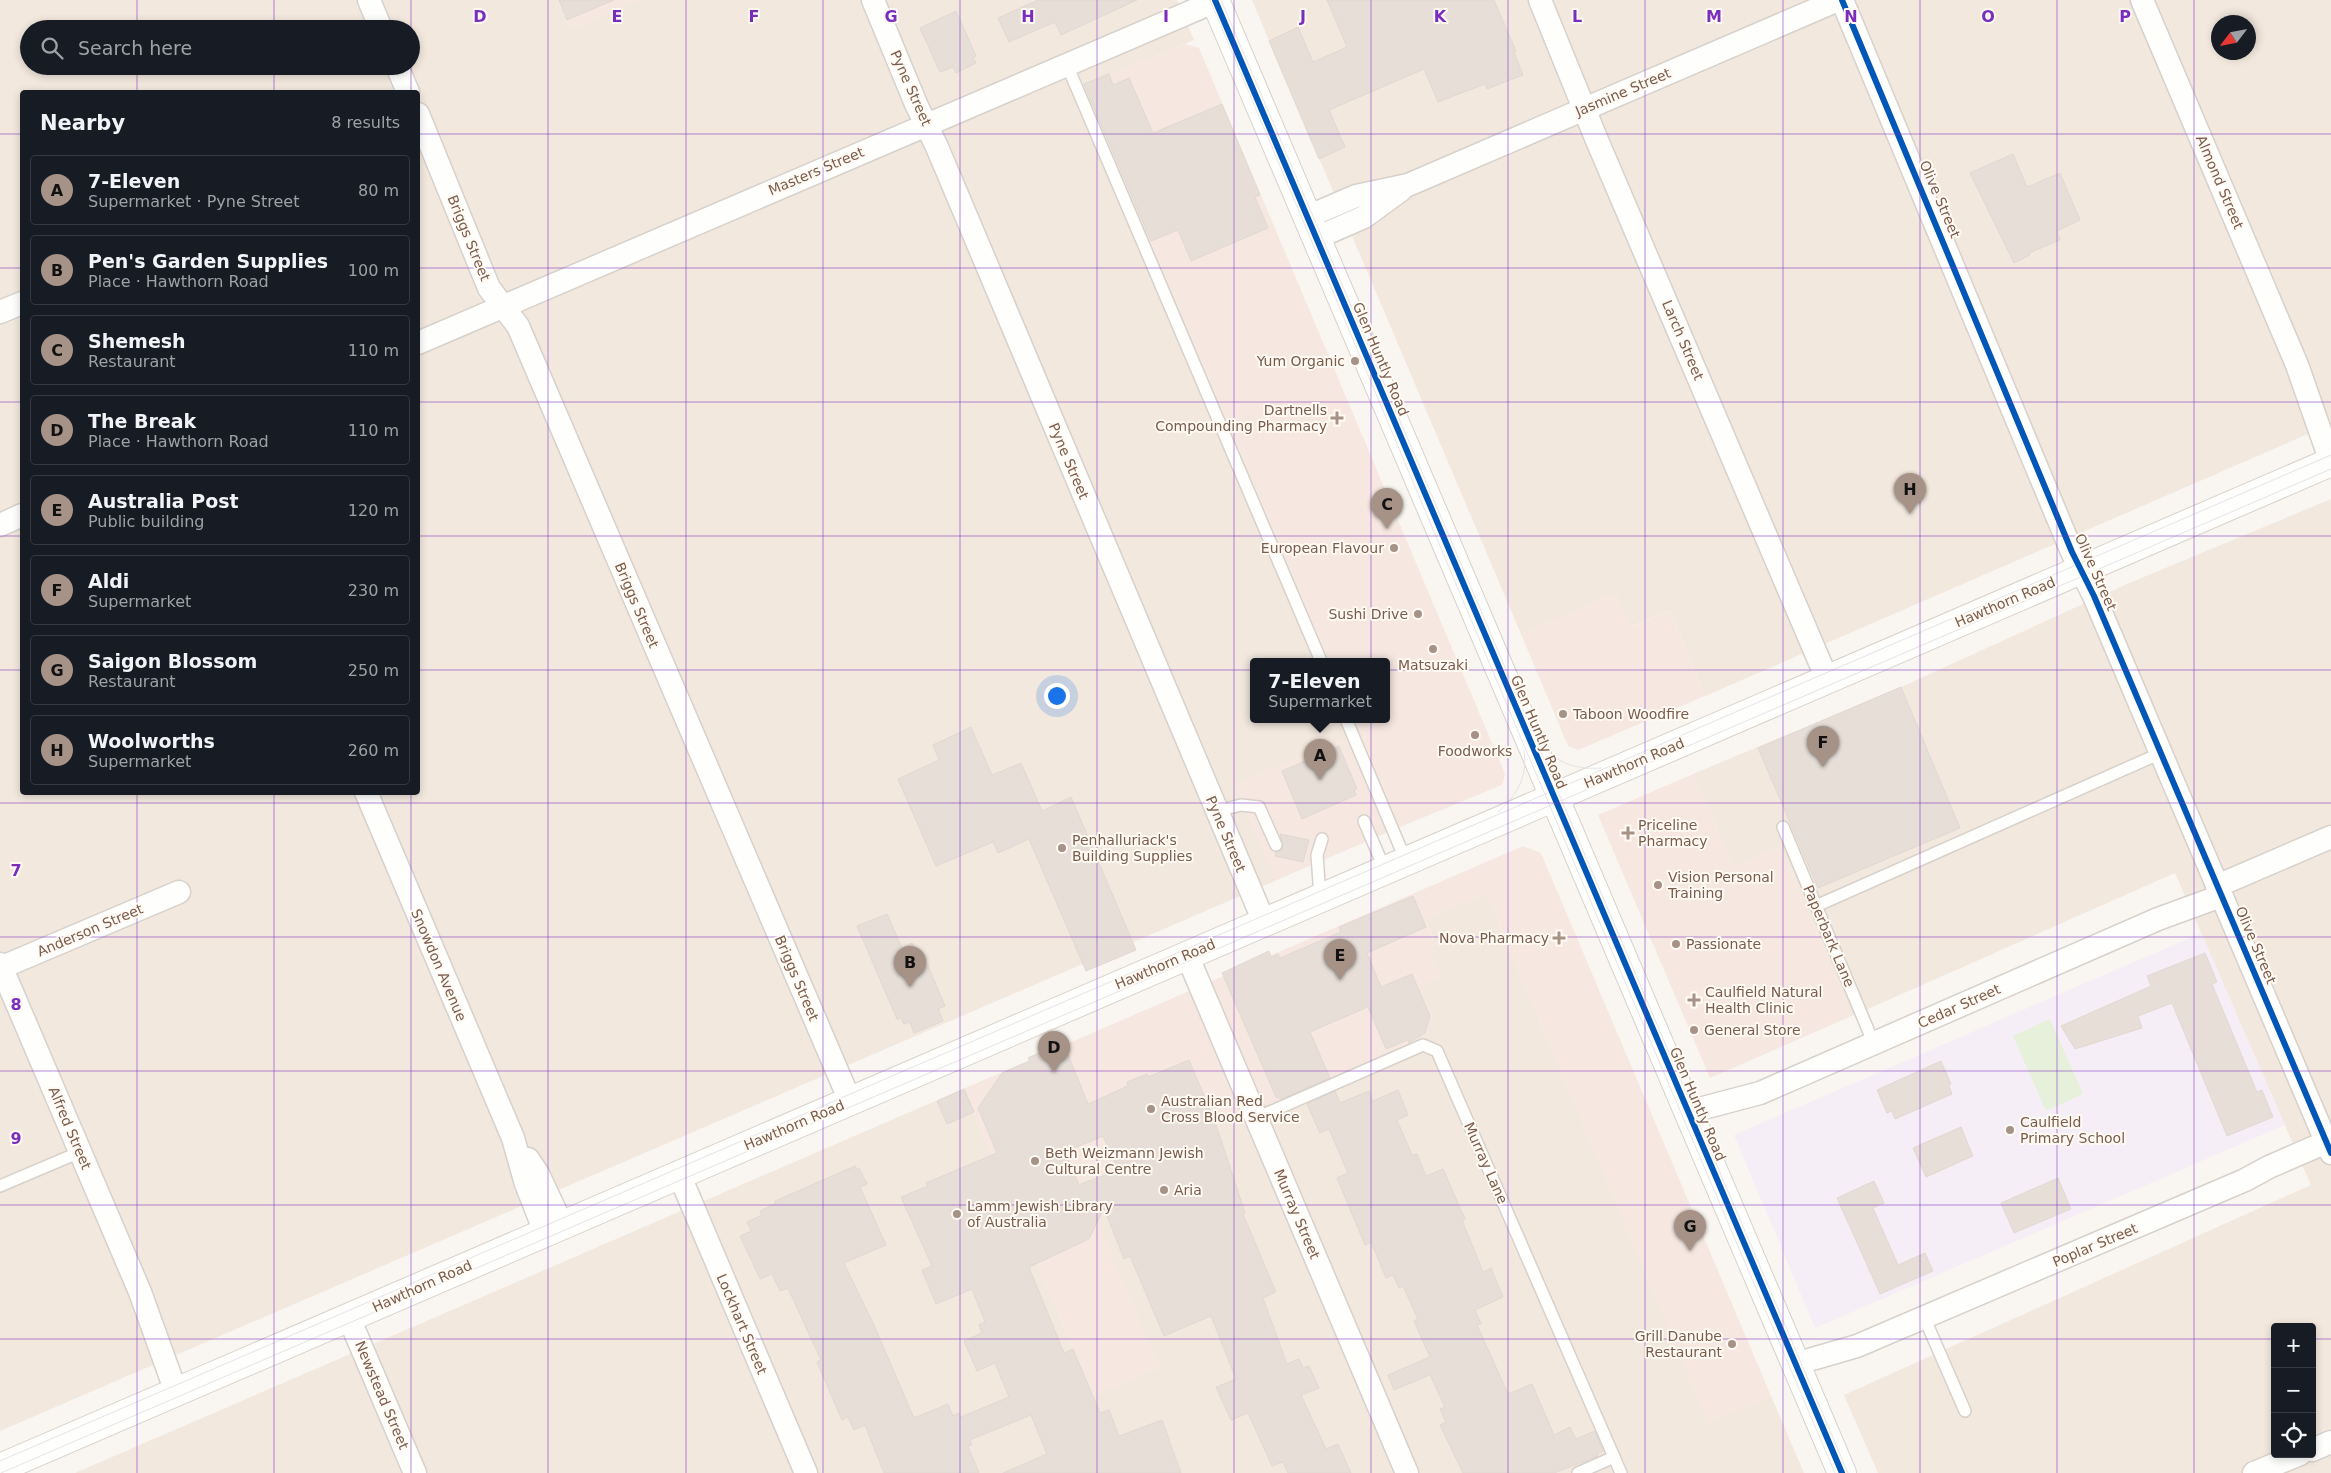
<!DOCTYPE html>
<html lang="en">
<head>
<meta charset="utf-8">
<style>
  :root { --surface:#171b24; --page:#242831; --text:#f1f3f6; --muted:#9ea1a6; --line:#363941; --accent:#a69286 }
  body { margin:0; font-family:"DejaVu Sans",sans-serif; background:var(--page); color:var(--text) }
  .controls { position:absolute; right:15px; bottom:15px; display:grid; overflow:hidden; border-radius:5px; box-shadow:0 2px 8px #0003 }
  .controls button { width:45px; height:45px; display:grid; place-items:center; padding:0; border:0; border-bottom:1px solid var(--line); background:var(--surface); color:var(--text); font:25px sans-serif }
  .compass { position:absolute; left:2211px; top:15px; width:45px; height:45px; border-radius:50%; background:var(--surface); box-shadow:0 2px 8px #0003; rotate:238deg }
  .you { position:absolute; left:1056px; top:695px; width:18px; height:18px; margin:-12px; border:4px solid #fff; border-radius:50%; background:#1a73e8; box-shadow:0 0 0 8px #1a73e833 }
  .badge { display:grid; place-items:center; width:32px; height:32px; border-radius:50%; background:var(--accent); color:#111; font-size:16px; font-weight:700 }
  .pin { position:absolute; translate:-50% -41px; filter:drop-shadow(0 1px 2px #0008) }
  .pin::after { content:''; position:absolute; top:26px; width:18px; height:15px; background:inherit; clip-path:polygon(0 0,100% 0,50% 100%) }
  .popup { position:absolute; left:1250px; top:658px; width:140px; height:65px; box-sizing:border-box; display:grid; place-content:center; border-radius:5px; background:var(--surface); filter:drop-shadow(0 1px 4px #0005); font-size:16px; white-space:nowrap; color:var(--muted) }
  .popup b { font-size:19px; color:var(--text) }
  .popup::after { content:''; position:absolute; left:50%; top:100%; margin-left:-10px; border:10px solid transparent; border-top-color:var(--surface) }
  .list { margin:0; padding:0; list-style:none }
  h2 { display:flex; justify-content:space-between; align-items:center; height:65px; margin:0; padding:0 20px; font-size:21px }
  h2 small { font-size:16px; font-weight:400; color:var(--muted) }
  .list li { display:grid; grid-template-columns:32px 1fr auto; gap:15px; align-items:center; box-sizing:border-box; height:70px; margin:0 10px 10px; padding:0 10px; border:1px solid var(--line); border-radius:5px }
  .list b { display:block; font-size:19px; white-space:nowrap }
  .list p { margin:0; font-size:16px; white-space:nowrap; color:var(--muted) }
  .list em { font-size:16px; font-style:normal; color:var(--muted) }
  .icon { flex:none; width:28px; height:28px; fill:none; stroke:currentColor; stroke-width:2; stroke-linecap:round; stroke-linejoin:round }
  .map { position:relative; flex:none; width:2331px; height:1473px; overflow:hidden }
  .search { position:absolute; background:var(--surface); box-shadow:0 2px 8px #0003; left:20px; top:20px; width:400px; height:55px; display:flex; align-items:center; gap:12px; box-sizing:border-box; padding:0 18px; border-radius:28px; color:var(--muted); font-size:19px }
  .panel { position:absolute; background:var(--surface); box-shadow:0 2px 8px #0003; left:20px; top:90px; width:400px; height:705px; border-radius:5px }
  .map>svg:first-child { display:block }
</style>
</head>
<body>
<div class="map">
<svg width="2331" height="1473" viewBox="0 0 2331 1473">
  <rect width="100%" height="100%" fill="#f9f5f0"/>
  <g fill="#f2e8de" fill-rule="evenodd">
    <path d="M 0,0 L 558,0 L 571,30 L 637,0 L 1177,0 L 1194,40 L 1085,86 L 1329,661 L 1254,661 L 1254,719 L 1354,719 L 1400,827 L 0,1431 ZM 29,29 L 411,29 L 411,66 L 29,66 ZM 22,92 L 418,92 L 418,792 L 22,792 Z"/>
    <path d="M 1252,0 L 2331,0 L 2331,424 L 1705,696 L 1670,610 L 1630,627 L 1616,594 L 1521,634 ZM 2218,22 L 2248,22 L 2248,52 L 2218,52 Z"/>
    <path d="M 2331,499 L 2331,1473 L 1878,1473 L 1844,1395 L 2311,1185 L 2175,873 L 1852,1016 L 1781,847 L 1734,867 L 1693,774 L 1901,687 L 2127,584 ZM 2275,1327 L 2312,1327 L 2312,1454 L 2275,1454 Z"/>
    <polygon points="1486,893 1708,1422 1771,1396 1804,1473 75,1473 963,1089 1093,1395 1159,1367 1079,1181 1249,1112 1433,1017 1419,986 1440,976 1429,948 1436,944 1425,919"/>
  </g>
  <g fill="#f6e8e1">
    <polygon points="558,0 637,0 571,30"/>
    <polygon points="1185,44 1199,48 1505,774 1502,785 1400,827 1354,719 1386,719 1386,661 1329,661 1085,86"/>
    <polygon points="1616,594 1631,627 1670,610 1705,696 1578,750 1568,746 1521,634"/>
    <polygon points="1349,735 1390,830 1275,880 1235,784"/>
    <polygon points="1693,774 1734,867 1781,847 1852,1016 1710,1078 1598,815"/>
    <polygon points="1523,846 1541,853 1771,1396 1708,1423 1486,893 1425,919 1436,945 1429,948 1440,976 1420,986 1433,1017 1422,1049 1283,1110 1249,1112 1080,1181 1159,1367 1093,1395 963,1089"/>
  </g>
  <polygon fill="#f6eef6" points="2201,933 2285,1125 1815,1328 1734,1135"/>
  <polygon fill="#e7f0db" points="2050,1019 2083,1094 2046,1111 2013,1036"/>
  <g fill="#e6ded7" stroke="#e2d8d2" fill-rule="evenodd">
    <polygon points="559,0 614,0 567,20"/>
    <polygon points="1038,0 1137,0 1061,35 1055,22 1009,42 998,18"/>
    <polygon points="1327,0 1494,0 1516,51 1514,52 1523,75 1487,89 1485,84 1438,102 1424,69 1329,110 1345,147 1319,159 1269,41 1298,27 1313,62 1347,47"/>
    <polygon points="956,11 976,56 973,57 976,63 956,73 953,67 940,72 920,28"/>
    <polygon points="1109,74 1113,85 1129,78 1153,133 1222,104 1260,195 1255,197 1268,228 1191,261 1178,230 1151,241 1084,84"/>
    <polygon points="2013,154 2027,187 2060,173 2080,220 2057,231 2060,240 2029,253 2030,255 2014,263 1970,173"/>
    <polygon points="1901,687 1960,828 1818,888 1758,748"/>
    <polygon points="971,727 992,775 1021,763 1042,811 1071,797 1136,950 1086,971 1029,839 998,853 993,842 936,866 898,779 939,760 933,745"/>
    <polygon points="1339,746 1357,789 1354,790 1356,795 1302,819 1282,771"/>
    <polygon points="1280,834 1309,840 1303,862 1275,856 1276,852 1279,852 1283,846"/>
    <polygon points="1413,896 1426,927 1367,953 1381,987 1412,974 1430,1016 1425,1033 1409,1043 1408,1040 1386,1049 1368,1007 1310,1032 1330,1078 1281,1099 1276,1097 1222,973 1269,951 1271,957 1278,954 1280,958 1341,932 1339,927"/>
    <polygon points="887,914 902,948 912,943 922,968 928,966 945,1006 938,1009 943,1021 914,1033 910,1022 904,1024 901,1018 897,1019 857,926"/>
    <polygon points="2205,953 2217,982 2212,984 2257,1092 2262,1090 2273,1117 2227,1136 2172,1003 2138,1016 2142,1028 2075,1049 2061,1026 2151,986 2147,976"/>
    <path d="M 1063,1042 L 1088,1104 L 1128,1086 L 1127,1082 L 1147,1074 L 1148,1077 L 1189,1060 L 1214,1119 L 1245,1213 L 1243,1214 L 1276,1292 L 1263,1298 L 1287,1364 L 1299,1359 L 1303,1368 L 1309,1366 L 1319,1388 L 1301,1395 L 1326,1449 L 1338,1444 L 1351,1473 L 1288,1473 L 1283,1462 L 1272,1466 L 1248,1413 L 1231,1420 L 1216,1387 L 1236,1379 L 1211,1316 L 1164,1336 L 1130,1256 L 1124,1259 L 1104,1208 L 1089,1239 L 1029,1267 L 1064,1353 L 1073,1349 L 1100,1413 L 1109,1410 L 1119,1436 L 1162,1420 L 1181,1473 L 1003,1473 L 1047,1454 L 1031,1415 L 970,1440 L 972,1445 L 968,1446 L 979,1473 L 884,1473 L 865,1425 L 854,1430 L 848,1417 L 842,1420 L 817,1362 L 821,1360 L 788,1288 L 780,1291 L 772,1274 L 760,1279 L 740,1236 L 751,1231 L 747,1222 L 762,1215 L 760,1211 L 776,1203 L 775,1201 L 855,1166 L 857,1169 L 859,1168 L 867,1184 L 860,1187 L 886,1245 L 844,1263 L 873,1323 L 914,1418 L 948,1404 L 953,1416 L 959,1413 L 961,1417 L 1009,1397 L 995,1363 L 977,1371 L 964,1341 L 982,1333 L 979,1325 L 985,1322 L 972,1289 L 936,1304 L 922,1270 L 932,1266 L 901,1197 L 928,1186 L 926,1183 L 997,1153 L 978,1108 L 1002,1073 L 1030,1061 L 1028,1058 ZM 1103,1136 L 1118,1170 L 1079,1185 L 1065,1152 Z"/>
    <polygon points="1941,1061 1951,1084 1949,1086 1952,1094 1895,1119 1892,1111 1887,1113 1877,1090"/>
    <polygon points="964,1089 974,1112 947,1124 937,1101"/>
    <polygon points="1398,1090 1408,1115 1397,1120 1412,1155 1417,1154 1426,1176 1443,1169 1465,1219 1462,1220 1483,1272 1491,1268 1503,1297 1475,1310 1481,1324 1477,1325 1508,1394 1532,1384 1554,1435 1570,1427 1576,1439 1595,1431 1603,1451 1597,1454 1598,1456 1554,1473 1463,1473 1440,1425 1446,1422 1440,1409 1445,1407 1430,1375 1394,1390 1388,1375 1430,1357 1414,1321 1418,1319 1403,1286 1399,1288 1393,1275 1386,1278 1371,1242 1365,1245 1337,1178 1348,1173 1329,1129 1320,1133 1307,1104 1335,1091 1340,1103 1369,1091 1373,1101"/>
    <polygon points="1961,1127 1973,1156 1926,1177 1913,1148"/>
    <polygon points="2058,1178 2071,1209 2014,1233 2001,1203"/>
    <polygon points="1874,1181 1884,1203 1873,1208 1898,1265 1925,1253 1933,1271 1880,1294 1837,1198"/>
  </g>
  <g fill="none" stroke-linecap="round" stroke-linejoin="round">
    <g stroke="#d7d1cb" stroke-width="14">
      <g id="service">
        <polyline points="1067,65 1321,661"/>
        <polyline points="1346,719 1406,861"/>
        <polyline points="1217,811 1241,805 1259,807 1276,845"/>
        <polyline points="1364,821 1385,870"/>
        <polyline points="1783,827 1874,1044"/>
        <polyline points="1320,897 1317,855 1322,839"/>
        <polyline points="1816,906 2161,753"/>
        <polyline points="1256,1118 1423,1045 1437,1051 1621,1473"/>
        <polyline points="0,1186 80,1152"/>
        <polyline points="1924,1317 1965,1411"/>
        <polyline points="1578,1473 1614,1457"/>
      </g>
    </g>
    <g stroke="#d7d1cb" stroke-width="25">
      <g id="minor">
        <polyline points="369,0 381,29"/>
        <polyline points="873,0 916,104 937,147 1264,922"/>
        <polyline points="1540,0 1596,138 1827,679"/>
        <polyline points="1842,0 2072,552 2094,596 2331,1153"/>
        <polyline points="2142,0 2297,365 2331,462"/>
        <polyline points="397,66 408,92"/>
        <polyline points="418,114 489,288 518,326 850,1101"/>
        <polyline points="1307,217 1356,196 1408,185 1838,0"/>
        <polyline points="1316,238 1364,217 1401,190"/>
        <polyline points="0,312 22,303"/>
        <polyline points="418,343 1216,1"/>
        <polyline points="0,525 22,515"/>
        <polyline points="366,792 513,1138 526,1184 545,1232"/>
        <polyline points="2217,886 2331,837"/>
        <polyline points="1187,955 1407,1473"/>
        <polyline points="0,964 140,1292 176,1392"/>
        <polyline points="0,968 179,892"/>
        <polyline points="1688,1112 1760,1093 2158,919 2221,896"/>
        <polyline points="528,1159 538,1174 562,1225"/>
        <polyline points="679,1174 806,1473"/>
        <polyline points="349,1318 415,1473"/>
        <polyline points="1795,1364 1857,1346 2245,1180 2269,1167 2331,1140"/>
        <polyline points="2312,1450 2331,1442"/>
        <polyline points="2254,1473 2300,1454"/>
      </g>
    </g>
    <g stroke="#d7d1cb" stroke-width="30">
      <polyline id="tertiary" points="1215,0 1842,1473"/>
    </g>
    <g stroke="#d9d2cb" stroke-width="30">
      <polyline id="secondary" points="0,1468 2331,462"/>
    </g>
    <use href="#service" stroke="#fefefd" stroke-width="11"/>
    <use href="#minor" stroke="#fefefd" stroke-width="22"/>
    <use href="#tertiary" stroke="#fefefd" stroke-width="28"/>
    <use href="#secondary" stroke="#fefefd" stroke-width="28"/>
    <g stroke="#e6e3e7" stroke-width="1">
      <polyline points="1210,0 1523,743 1835,1473"/>
      <polyline points="1221,0 1848,1473"/>
      <path d="M 1540,743 C 1555,763 1577,770 1601,768"/>
      <path d="M 1498,812 C 1517,795 1528,777 1524,751"/>
      <polyline points="0,1461 2331,455"/>
      <polyline points="1,1473 2331,469"/>
    </g>
    <g stroke="#fffaf3" stroke-width="9">
      <g id="cycleway">
        <polyline points="1215,0 1842,1473"/>
        <polyline points="1842,0 2072,552 2094,596 2331,1153"/>
      </g>
    </g>
    <use href="#cycleway" stroke="#0057b8" stroke-width="6"/>
  </g>
  <path fill="none" stroke="#7b2cbf" stroke-width="1" stroke-opacity="0.55" d="M 137,0 L 137,29M 274,0 L 274,29M 411,0 L 411,92M 548,0 L 548,1473M 686,0 L 686,1473M 823,0 L 823,1473M 960,0 L 960,1473M 1097,0 L 1097,1473M 1234,0 L 1234,1473M 1371,0 L 1371,1473M 1508,0 L 1508,1473M 1645,0 L 1645,1473M 1783,0 L 1783,1473M 1920,0 L 1920,1473M 2057,0 L 2057,1473M 2194,0 L 2194,1473M 137,66 L 137,92M 274,66 L 274,92M 0,134 L 22,134M 418,134 L 2331,134M 0,268 L 22,268M 418,268 L 2331,268M 0,402 L 22,402M 418,402 L 2331,402M 0,536 L 22,536M 418,536 L 2331,536M 0,670 L 22,670M 418,670 L 2331,670M 137,792 L 137,1473M 274,792 L 274,1473M 411,792 L 411,1473M 0,803 L 2331,803M 0,937 L 2331,937M 0,1071 L 2331,1071M 0,1205 L 2331,1205M 0,1339 L 2275,1339M 2312,1339 L 2331,1339"/>
  <g fill="#a69286" stroke="#fffaf3" stroke-width="2">
    <circle cx="1355" cy="361" r="5"/>
    <path d="M1334.5 410.5h5v5h5v5h-5v5h-5v-5h-5v-5h5z"/>
    <circle cx="1394" cy="548" r="5"/>
    <circle cx="1418" cy="614" r="5"/>
    <circle cx="1433" cy="649" r="5"/>
    <circle cx="1563" cy="714" r="5"/>
    <circle cx="1475" cy="735" r="5"/>
    <path d="M1625.5 825.5h5v5h5v5h-5v5h-5v-5h-5v-5h5z"/>
    <circle cx="1062" cy="848" r="5"/>
    <circle cx="1658" cy="885" r="5"/>
    <path d="M1556.5 930.5h5v5h5v5h-5v5h-5v-5h-5v-5h5z"/>
    <circle cx="1676" cy="944" r="5"/>
    <path d="M1691.5 992.5h5v5h5v5h-5v5h-5v-5h-5v-5h5z"/>
    <circle cx="1694" cy="1030" r="5"/>
    <circle cx="1151" cy="1109" r="5"/>
    <circle cx="2010" cy="1130" r="5"/>
    <circle cx="1035" cy="1161" r="5"/>
    <circle cx="1164" cy="1190" r="5"/>
    <circle cx="957" cy="1214" r="5"/>
    <circle cx="1732" cy="1344" r="5"/>
  </g>
  <g text-anchor="middle" stroke-width="4" stroke-linejoin="round" paint-order="stroke">
    <g font-size="14" fill="#7a5c4d" stroke="#fffaf3">
      <text transform="translate(911 88) rotate(66)" y="5">Pyne Street</text>
      <text transform="translate(1623 92) rotate(-23)" y="5">Jasmine Street</text>
      <text transform="translate(816 171) rotate(-23)" y="5">Masters Street</text>
      <text transform="translate(2220 182) rotate(67)" y="5">Almond Street</text>
      <text transform="translate(1940 199) rotate(67)" y="5">Olive Street</text>
      <text transform="translate(469 238) rotate(68)" y="5">Briggs Street</text>
      <text transform="translate(1683 340) rotate(67)" y="5">Larch Street</text>
      <text transform="translate(1381 359) rotate(67)" y="5">Glen Huntly Road</text>
      <text transform="translate(1069 461) rotate(67)" y="5">Pyne Street</text>
      <text transform="translate(2096 572) rotate(66)" y="5">Olive Street</text>
      <text transform="translate(2005 602) rotate(-23)" y="5">Hawthorn Road</text>
      <text transform="translate(637 605) rotate(67)" y="5">Briggs Street</text>
      <text transform="translate(1539 732) rotate(67)" y="5">Glen Huntly Road</text>
      <text transform="translate(1634 763) rotate(-23)" y="5">Hawthorn Road</text>
      <text transform="translate(1226 834) rotate(67)" y="5">Pyne Street</text>
      <text transform="translate(90 930) rotate(-23)" y="5">Anderson Street</text>
      <text transform="translate(1829 936) rotate(67)" y="5">Paperbark Lane</text>
      <text transform="translate(2256 945) rotate(67)" y="5">Olive Street</text>
      <text transform="translate(1165 964) rotate(-23)" y="5">Hawthorn Road</text>
      <text transform="translate(439 965) rotate(67)" y="5">Snowdon Avenue</text>
      <text transform="translate(797 978) rotate(67)" y="5">Briggs Street</text>
      <text transform="translate(1959 1006) rotate(-24)" y="5">Cedar Street</text>
      <text transform="translate(1698 1104) rotate(67)" y="5">Glen Huntly Road</text>
      <text transform="translate(794 1125) rotate(-23)" y="5">Hawthorn Road</text>
      <text transform="translate(70 1128) rotate(67)" y="5">Alfred Street</text>
      <text transform="translate(1486 1163) rotate(66)" y="5">Murray Lane</text>
      <text transform="translate(1297 1214) rotate(67)" y="5">Murray Street</text>
      <text transform="translate(2095 1245) rotate(-23)" y="5">Poplar Street</text>
      <text transform="translate(422 1286) rotate(-24)" y="5">Hawthorn Road</text>
      <text transform="translate(742 1324) rotate(67)" y="5">Lockhart Street</text>
      <text transform="translate(382 1395) rotate(67)" y="5">Newstead Street</text>
    </g>
    <g font-size="14" fill="#7a5c4d" stroke="#fffaf3" text-anchor="start">
      <text x="1345" y="366" text-anchor="end">Yum Organic</text>
      <text x="1327" y="415" text-anchor="end">Dartnells<tspan x="1327" dy="16">Compounding Pharmacy</tspan></text>
      <text x="1384" y="553" text-anchor="end">European Flavour</text>
      <text x="1408" y="619" text-anchor="end">Sushi Drive</text>
      <text x="1433" y="670" text-anchor="middle">Matsuzaki</text>
      <text x="1573" y="719">Taboon Woodfire</text>
      <text x="1475" y="756" text-anchor="middle">Foodworks</text>
      <text x="1638" y="830">Priceline<tspan x="1638" dy="16">Pharmacy</tspan></text>
      <text x="1072" y="845">Penhalluriack's<tspan x="1072" dy="16">Building Supplies</tspan></text>
      <text x="1668" y="882">Vision Personal<tspan x="1668" dy="16">Training</tspan></text>
      <text x="1549" y="943" text-anchor="end">Nova Pharmacy</text>
      <text x="1686" y="949">Passionate</text>
      <text x="1705" y="997">Caulfield Natural<tspan x="1705" dy="16">Health Clinic</tspan></text>
      <text x="1704" y="1035">General Store</text>
      <text x="1161" y="1106">Australian Red<tspan x="1161" dy="16">Cross Blood Service</tspan></text>
      <text x="2020" y="1127">Caulfield<tspan x="2020" dy="16">Primary School</tspan></text>
      <text x="1045" y="1158">Beth Weizmann Jewish<tspan x="1045" dy="16">Cultural Centre</tspan></text>
      <text x="1174" y="1195">Aria</text>
      <text x="967" y="1211">Lamm Jewish Library<tspan x="967" dy="16">of Australia</tspan></text>
      <text x="1722" y="1341" text-anchor="end">Grill Danube<tspan x="1722" dy="16">Restaurant</tspan></text>
    </g>
  </g>
  <g font-size="16" text-anchor="middle" font-weight="bold" fill="#7b2cbf" stroke="#fffaf3" stroke-width="4" stroke-linejoin="round" paint-order="stroke">
    <text x="480" y="22">D</text>
    <text x="617" y="22">E</text>
    <text x="754" y="22">F</text>
    <text x="891" y="22">G</text>
    <text x="1028" y="22">H</text>
    <text x="1166" y="22">I</text>
    <text x="1303" y="22">J</text>
    <text x="1440" y="22">K</text>
    <text x="1577" y="22">L</text>
    <text x="1714" y="22">M</text>
    <text x="1851" y="22">N</text>
    <text x="1988" y="22">O</text>
    <text x="2125" y="22">P</text>
    <text x="16" y="876">7</text>
    <text x="16" y="1010">8</text>
    <text x="16" y="1144">9</text>
  </g>
</svg>
<div class="controls">
<button>+</button>
<button>−</button>
<button><svg class="icon" aria-label="locate" viewBox="0 0 24 24"><circle cx="12" cy="12" r="6"/><path d="M12 2v4M12 18v4M2 12h4M18 12h4"/></svg></button>
</div>
<svg class="compass" viewBox="-18 -18 36 36"><path d="M0-13l5 13h-10z" fill="#e53935"/><path d="M0 13l5-13h-10z" fill="#9ea1a6"/></svg>
<div class="you"></div>
<div class="pin badge" style="left:1320px;top:780px">A</div>
<div class="popup"><b>7-Eleven</b>Supermarket</div>
<div class="pin badge" style="left:910px;top:987px">B</div>
<div class="pin badge" style="left:1387px;top:529px">C</div>
<div class="pin badge" style="left:1054px;top:1072px">D</div>
<div class="pin badge" style="left:1340px;top:980px">E</div>
<div class="pin badge" style="left:1823px;top:767px">F</div>
<div class="pin badge" style="left:1690px;top:1251px">G</div>
<div class="pin badge" style="left:1910px;top:514px">H</div>
<div class="search"><svg class="icon" aria-label="search" viewBox="0 0 24 24"><circle cx="10" cy="10" r="6"/><path d="M15 15l6 6"/></svg>Search here</div>
<section class="panel">
<h2>Nearby<small>8 results</small></h2>
<ul class="list">
<li><span class="badge">A</span><div><b>7-Eleven</b><p>Supermarket · Pyne Street</p></div><em>80 m</em></li>
<li><span class="badge">B</span><div><b>Pen's Garden Supplies</b><p>Place · Hawthorn Road</p></div><em>100 m</em></li>
<li><span class="badge">C</span><div><b>Shemesh</b><p>Restaurant</p></div><em>110 m</em></li>
<li><span class="badge">D</span><div><b>The Break</b><p>Place · Hawthorn Road</p></div><em>110 m</em></li>
<li><span class="badge">E</span><div><b>Australia Post</b><p>Public building</p></div><em>120 m</em></li>
<li><span class="badge">F</span><div><b>Aldi</b><p>Supermarket</p></div><em>230 m</em></li>
<li><span class="badge">G</span><div><b>Saigon Blossom</b><p>Restaurant</p></div><em>250 m</em></li>
<li><span class="badge">H</span><div><b>Woolworths</b><p>Supermarket</p></div><em>260 m</em></li>
</ul>
</section>
</div>
</body>
</html>
